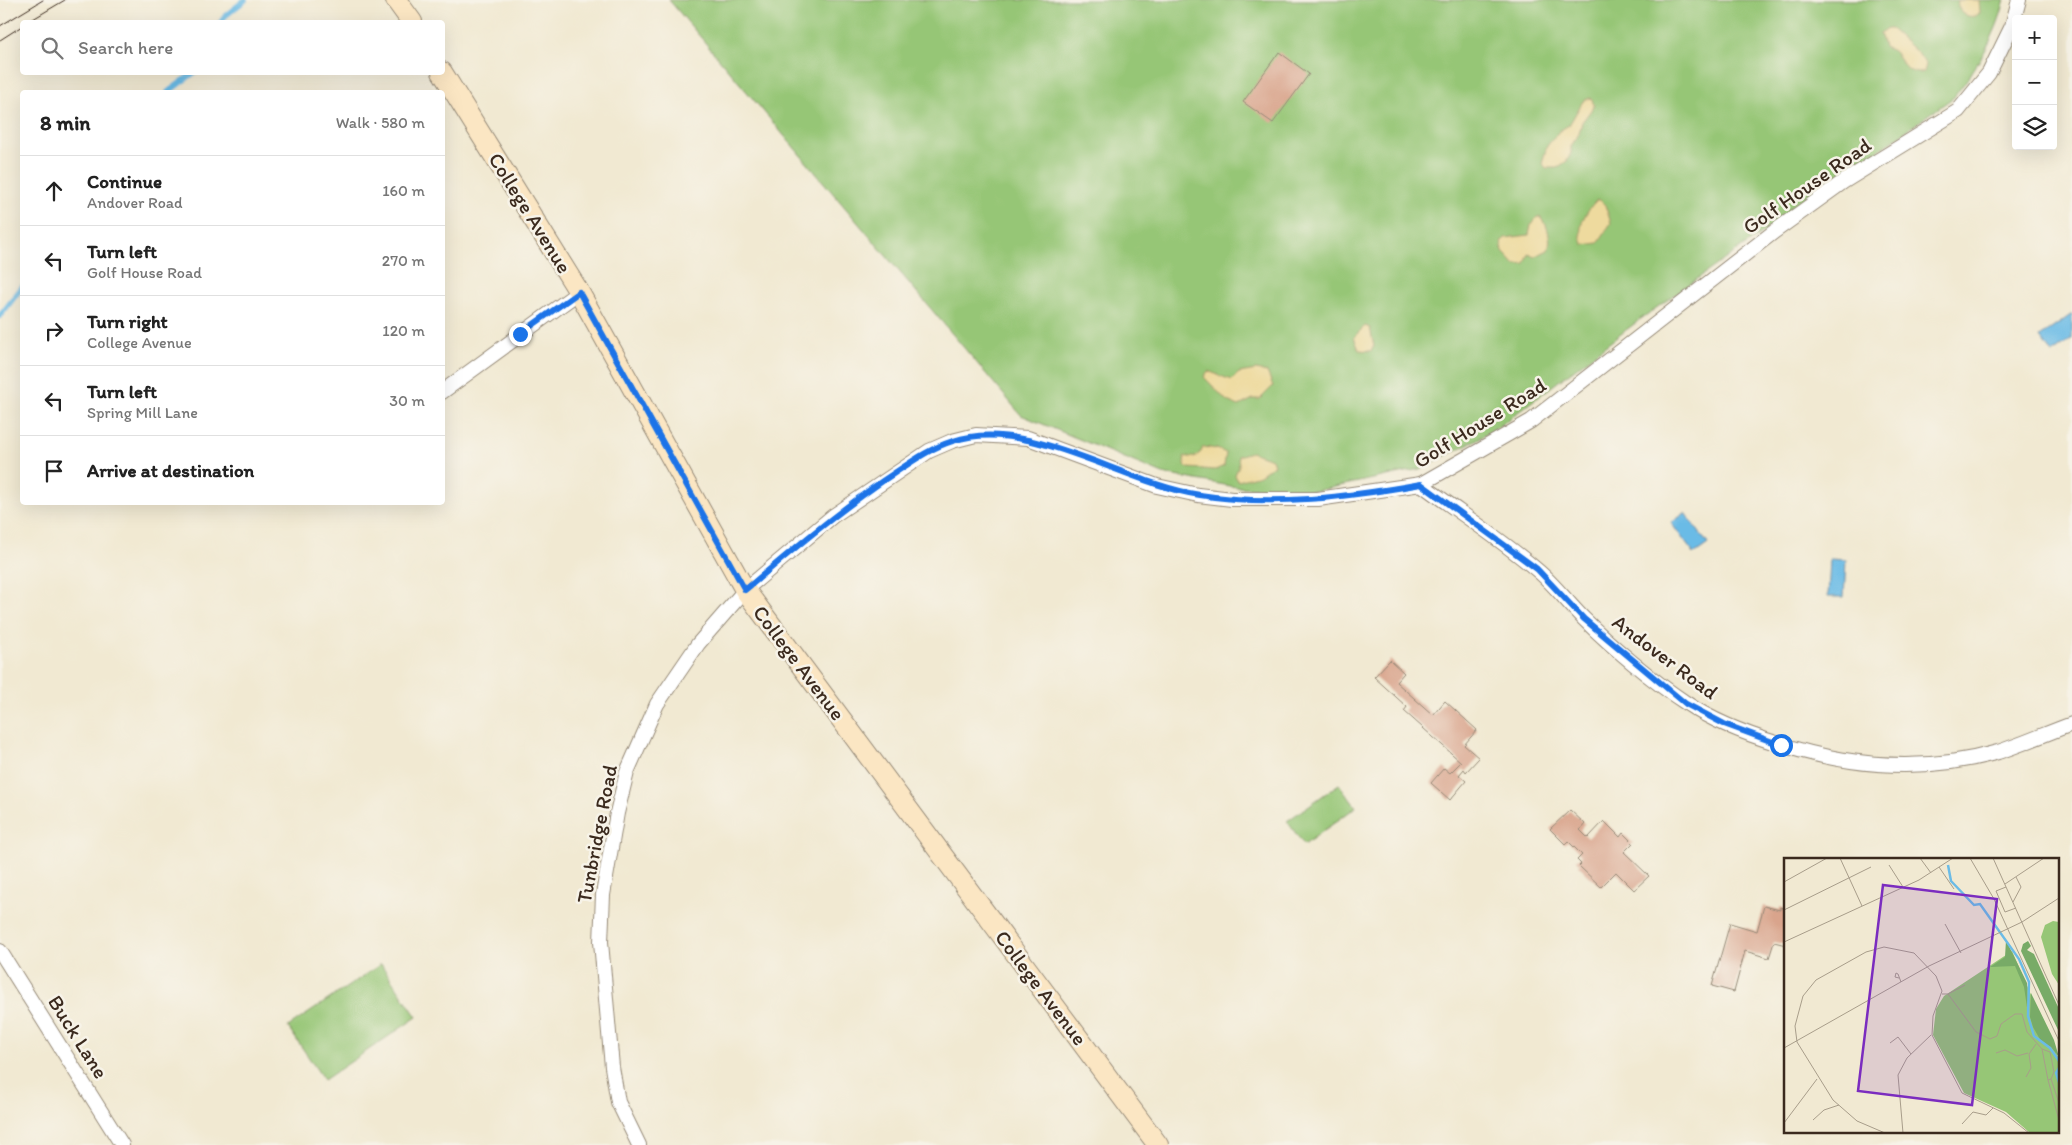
<!DOCTYPE html>
<html lang="en">
<head>
<meta charset="utf-8">
<style>
  :root { --surface:#fff; --page:#f6f6f6; --text:#222; --muted:#767676; --line:#e0e0e0 }
  body { margin:0; font-family:Itim,sans-serif; background:var(--page); color:var(--text) }
  .controls { position:absolute; right:15px; top:15px; display:grid; overflow:hidden; border-radius:5px; box-shadow:0 5px 20px #0002 }
  .controls button { width:45px; height:45px; display:grid; place-items:center; padding:0; border:0; border-bottom:1px solid var(--line); background:var(--surface); color:var(--text); font:25px sans-serif }
  .stop { position:absolute; width:15px; height:15px; margin:-11px; border:4px solid #1a73e8; border-radius:50%; background:#fff }
  .stop.end { background:#1a73e8; border-color:#fff; box-shadow:0 1px 5px #0008 }
  .list { margin:0; padding:0; list-style:none }
  h2 { display:flex; justify-content:space-between; align-items:center; height:65px; margin:0; padding:0 20px; font-size:21px }
  h2 small { font-size:16px; font-weight:400; color:var(--muted) }
  .list li { display:grid; grid-template-columns:32px 1fr auto; gap:15px; align-items:center; box-sizing:border-box; height:70px; padding:0 20px; border-top:1px solid var(--line) }
  .list b { display:block; font-size:19px; white-space:nowrap }
  .list p { margin:0; font-size:16px; white-space:nowrap; color:var(--muted) }
  .list em { font-size:16px; font-style:normal; color:var(--muted) }
  .icon { flex:none; width:28px; height:28px; fill:none; stroke:currentColor; stroke-width:2; stroke-linecap:round; stroke-linejoin:round }
  .map { position:relative; flex:none; width:2072px; height:1145px; overflow:hidden }
  .search { position:absolute; background:var(--surface); box-shadow:0 5px 20px #0002; left:20px; top:20px; width:425px; height:55px; display:flex; align-items:center; gap:12px; box-sizing:border-box; padding:0 18px; border-radius:5px; color:var(--muted); font-size:19px }
  .panel { position:absolute; background:var(--surface); box-shadow:0 5px 20px #0002; left:20px; top:90px; width:425px; height:415px; border-radius:5px }
  .map>svg:first-child { display:block }
</style>
</head>
<body>
<div class="map">
<svg width="2072" height="1145" viewBox="0 0 2072 1145">
  <rect width="100%" height="100%" fill="#f7f3e8"/>
  <filter id="ink" filterUnits="userSpaceOnUse"><feTurbulence type="fractalNoise" baseFrequency=".02" numOctaves="2"/><feDisplacementMap in="SourceGraphic" scale="10" xChannelSelector="R" yChannelSelector="G"/><feConvolveMatrix kernelMatrix="1 2 1 2 8 2 1 2 1" color-interpolation-filters="sRGB"/></filter>
  <filter id="wash" filterUnits="userSpaceOnUse"><feTurbulence type="fractalNoise" baseFrequency=".0096" numOctaves="4" result="noise"/><feDisplacementMap in="SourceGraphic" scale="20" xChannelSelector="R" yChannelSelector="G"/><feGaussianBlur stdDeviation="1.12" result="paint"/><feColorMatrix in="noise" values="0 0 0 0 0 0 0 0 0 0 0 0 0 0 0 0 0 1.4 0 .05"/><feComposite in="paint" operator="in"/></filter>
  <g filter="url(#wash)">
    <rect width="100%" height="100%" fill="#f1e9d2"/>
    <g fill="#96c676" stroke="#68784a">
      <path d="M 669,0 L 2005,0 C 1996,37 1977,67 1954,97 L 1642,318 L 1493,431 L 1420,469 L 1316,491 L 1236,487 L 1163,474 L 1021,415 Z"/>
      <polygon points="1339,784 1356,807 1304,845 1287,821"/>
      <polygon points="381,964 417,1017 324,1080 288,1027"/>
    </g>
    <g fill="#eeda9e" stroke="#94825e">
      <path d="M 1958,0 L 1979,0 L 1980,13 C 1971,22 1955,12 1958,0 Z"/>
      <path d="M 1887,29 L 1891,29 L 1918,53 L 1926,65 L 1924,72 C 1908,77 1902,61 1895,53 C 1892,49 1887,49 1884,47 L 1880,33 Z"/>
      <polygon points="1590,98 1592,99 1594,106 1582,122 1579,134 1571,146 1571,153 1567,161 1557,168 1546,168 1542,163 1547,146 1559,131 1569,125 1583,101"/>
      <path d="M 1597,200 L 1600,200 L 1605,205 L 1611,223 L 1598,243 L 1584,245 C 1575,230 1585,211 1597,200 Z"/>
      <path d="M 1537,217 L 1541,217 C 1548,226 1552,240 1548,250 L 1534,257 L 1529,254 L 1525,264 L 1515,265 L 1503,252 L 1501,242 L 1505,238 L 1529,235 L 1531,225 Z"/>
      <polygon points="1365,326 1370,328 1374,346 1371,351 1359,350 1354,337"/>
      <polygon points="1256,370 1267,372 1273,386 1260,399 1253,399 1239,406 1227,401 1204,377 1208,371 1231,380 1239,373"/>
      <polygon points="1203,447 1217,449 1226,453 1224,466 1215,470 1188,468 1185,465 1184,457 1195,457 1201,452"/>
      <polygon points="1251,452 1272,459 1274,465 1260,475 1238,481 1235,475 1239,465 1238,456"/>
    </g>
    <g fill="#6bbbe6" stroke="#537282">
      <polygon points="2072,314 2072,339 2052,354 2040,337"/>
      <polygon points="1685,513 1708,544 1694,554 1671,523"/>
      <polygon points="1830,559 1846,560 1844,597 1828,597"/>
    </g>
    <g fill="none" stroke-linecap="round" stroke-linejoin="round">
      <g stroke="#6bbbe6" stroke-width="5.5">
        <polyline points="221,22 225,16 245,0"/>
        <polyline points="168,92 195,72"/>
        <polyline points="0,316 22,287"/>
      </g>
    </g>
    <g id="blocks">
      <g fill="#d9a48c">
        <polygon points="1279,52 1309,74 1273,123 1243,102"/>
        <polygon points="1390,660 1404,673 1396,682 1433,715 1445,701 1477,730 1464,745 1479,758 1466,772 1464,769 1459,775 1466,781 1450,800 1431,783 1444,768 1450,773 1461,762 1404,711 1407,707 1374,677"/>
        <polygon points="1570,810 1585,824 1580,830 1588,838 1604,821 1620,837 1623,833 1633,843 1624,852 1649,876 1634,890 1616,872 1601,887 1579,866 1581,864 1577,860 1582,855 1568,841 1565,844 1550,829"/>
        <polygon points="1764,906 1780,910 1780,907 1786,909 1786,945 1774,942 1769,958 1745,951 1734,992 1712,986 1730,923 1757,931"/>
      </g>
    </g>
  </g>
  <g filter="url(#ink)">
    <use href="#blocks" fill-opacity="0" stroke="#968a78" stroke-width="1"/>
    <g fill="none" stroke-linecap="round" stroke-linejoin="round">
      <g stroke="#968a78" stroke-width="16">
        <g id="street">
          <polyline points="442,392 579,292"/>
          <path d="M 1421,484 C 1460,513 1501,539 1537,570 C 1554,584 1568,603 1584,619 C 1611,646 1654,682 1686,703 C 1714,722 1746,734 1779,744 C 1850,767 1925,773 1998,752 C 2023,744 2047,733 2072,724"/>
          <polyline points="0,951 122,1145"/>
          <polyline points="639,1145 618,1102 612,1067 601,942 603,895 617,813 627,772 657,704 698,644 745,590 833,516 929,451 952,441 976,435 1028,438 1157,486 1198,495 1232,499 1318,499 1421,484 1531,421 1775,231 1843,182 1958,111 1989,73 2012,26 2019,0"/>
        </g>
      </g>
      <g stroke="#968a78" stroke-width="22">
        <g id="secondary">
          <polyline points="396,0 412,22"/>
          <polyline points="442,72 579,292 745,590 1158,1145"/>
        </g>
      </g>
      <use href="#street" stroke="#fff" stroke-width="14"/>
      <use href="#secondary" stroke="#fbe6c3" stroke-width="20"/>
      <g stroke="#3b2a1e" stroke-width="1">
        <polyline points="28,22 65,0"/>
        <polyline points="0,26 43,0"/>
        <polyline points="0,40 22,26"/>
      </g>
    </g>
  </g>
  <g fill="none" stroke-linecap="round" stroke-linejoin="round" filter="url(#ink)">
    <path stroke="#1a73e8" stroke-width="6" d="M 520,334 L 579,292 L 745,590 C 790,552 835,514 884,480 C 906,466 927,449 953,441 C 1028,416 1122,483 1200,495 C 1274,507 1348,497 1421,484 L 1537,569 L 1584,619 L 1686,704 L 1724,724 L 1781,745"/>
  </g>
  <g text-anchor="middle" stroke-width="5" stroke-linejoin="round" paint-order="stroke">
    <g font-size="21" fill="#3b2a1e" stroke="#f7f3e8">
      <text transform="translate(1807 186) rotate(-35)" y="7">Golf House Road</text>
      <text transform="translate(530 213) rotate(58)" y="7">College Avenue</text>
      <text transform="translate(1480 423) rotate(-32)" y="7">Golf House Road</text>
      <text transform="translate(1665 657) rotate(37)" y="7">Andover Road</text>
      <text transform="translate(799 663) rotate(53)" y="7">College Avenue</text>
      <text transform="translate(597 834) rotate(-79)" y="7">Tunbridge Road</text>
      <text transform="translate(1041 988) rotate(53)" y="7">College Avenue</text>
      <text transform="translate(78 1037) rotate(58)" y="7">Buck Lane</text>
    </g>
  </g>
  <g transform="translate(1784 858)">
    <rect width="275" height="275" fill="#f1e9d2"/>
    <path d="M 269,63 L 275,64 L 275,127 L 268,116 L 257,79 L 261,67 ZM 228,93 L 275,201 L 275,275 L 246,275 L 222,254 L 180,235 L 149,177 L 152,151 L 160,138 Z" fill="#96c676"/>
    <path d="M 222,82 L 243,125 L 244,156 L 240,129 L 231,108 L 206,109 L 221,99 ZM 244,83 L 247,88 L 243,92 L 250,96 L 275,151 L 275,174 L 237,93 L 239,86 ZM 247,135 L 270,182 L 275,199 L 267,189 L 258,185 L 249,169 L 246,159 Z" fill="#78ab67"/>
    <path fill="none" stroke="#6bbbe6" stroke-width="2.5" d="M 164,7 L 167,23 L 190,47 L 196,46 L 235,101 L 245,124 L 244,158 L 250,178 L 266,190 L 275,203M 275,210 L 272,215 L 275,224"/>
    <path fill="none" stroke="#a89d8a" stroke-width="1" d="M 56,0 L 78,48M 136,0 L 147,15M 186,0 L 210,41 L 275,183M 209,0 L 275,147M 105,7 L 119,29M 155,9 L 170,31M 0,24 L 43,0M 221,26 L 260,0M 222,29 L 212,33 L 221,54 L 232,50M 229,44 L 237,29 L 232,19M 0,52 L 87,9M 238,64 L 275,40M 161,66 L 177,95M 0,84 L 135,22 L 169,0M 115,120 L 111,119 L 112,115 L 114,116 L 117,124M 158,136 L 164,136 L 192,174 L 206,181 L 213,178 L 217,166 L 231,156 L 238,156 L 243,174 L 258,191 L 266,194 L 270,214 L 267,221 L 275,245M 164,136 L 181,127M 106,185 L 114,179 L 127,196M 0,190 L 145,108 L 238,64M 258,191 L 264,222M 212,195 L 221,192 L 233,198 L 244,195M 242,219 L 247,210 L 245,196 L 252,186M 267,221 L 264,222 L 275,262M 29,262 L 40,252 L 55,247M 0,265 L 33,221M 178,266 L 189,254 L 202,257 L 209,250M 101,275 L 73,263 L 49,242 L 13,184 L 11,168 L 19,138 L 32,122 L 82,94 L 100,89 L 130,95 L 152,118 L 158,133 L 149,158 L 148,177 L 178,235 L 220,255 L 245,275M 119,275 L 114,217 L 123,200 L 147,177"/>
    <path fill="#7b2cbf" fill-opacity="0.15" stroke="#7b2cbf" stroke-width="2.5" d="M 99,27 L 213,41 L 188,247 L 74,233 Z"/>
    <rect width="275" height="275" fill="none" stroke="#3b2a1e" stroke-width="2.5"/>
  </g>
</svg>
<div class="controls">
<button>+</button>
<button>−</button>
<button><svg class="icon" aria-label="layers" viewBox="0 0 24 24"><path d="M12 4l9 5-9 5-9-5zM3 14l9 5 9-5"/></svg></button>
</div>
<div class="stop" style="left:1781px;top:745px"></div>
<div class="stop end" style="left:520px;top:334px"></div>
<div class="search"><svg class="icon" aria-label="search" viewBox="0 0 24 24"><circle cx="10" cy="10" r="6"/><path d="M15 15l6 6"/></svg>Search here</div>
<section class="panel">
<h2>8 min<small>Walk · 580 m</small></h2>
<ul class="list">
<li><svg class="icon" aria-label="ahead" viewBox="0 0 24 24"><path d="M12 20V5M6 11l6-6 6 6"/></svg><div><b>Continue</b><p>Andover Road</p></div><em>160 m</em></li>
<li><svg class="icon" aria-label="left" viewBox="0 0 24 24"><path d="M17 20v-9H6M10 6l-5 5 5 5"/></svg><div><b>Turn left</b><p>Golf House Road</p></div><em>270 m</em></li>
<li><svg class="icon" aria-label="right" viewBox="0 0 24 24"><path d="M7 20v-9h11M14 6l5 5-5 5"/></svg><div><b>Turn right</b><p>College Avenue</p></div><em>120 m</em></li>
<li><svg class="icon" aria-label="left" viewBox="0 0 24 24"><path d="M17 20v-9H6M10 6l-5 5 5 5"/></svg><div><b>Turn left</b><p>Spring Mill Lane</p></div><em>30 m</em></li>
<li><svg class="icon" aria-label="arrive" viewBox="0 0 24 24"><path d="M6 21V4h12l-3 4 3 4H6"/></svg><div><b>Arrive at destination</b></div></li>
</ul>
</section>
</div>
</body>
</html>
